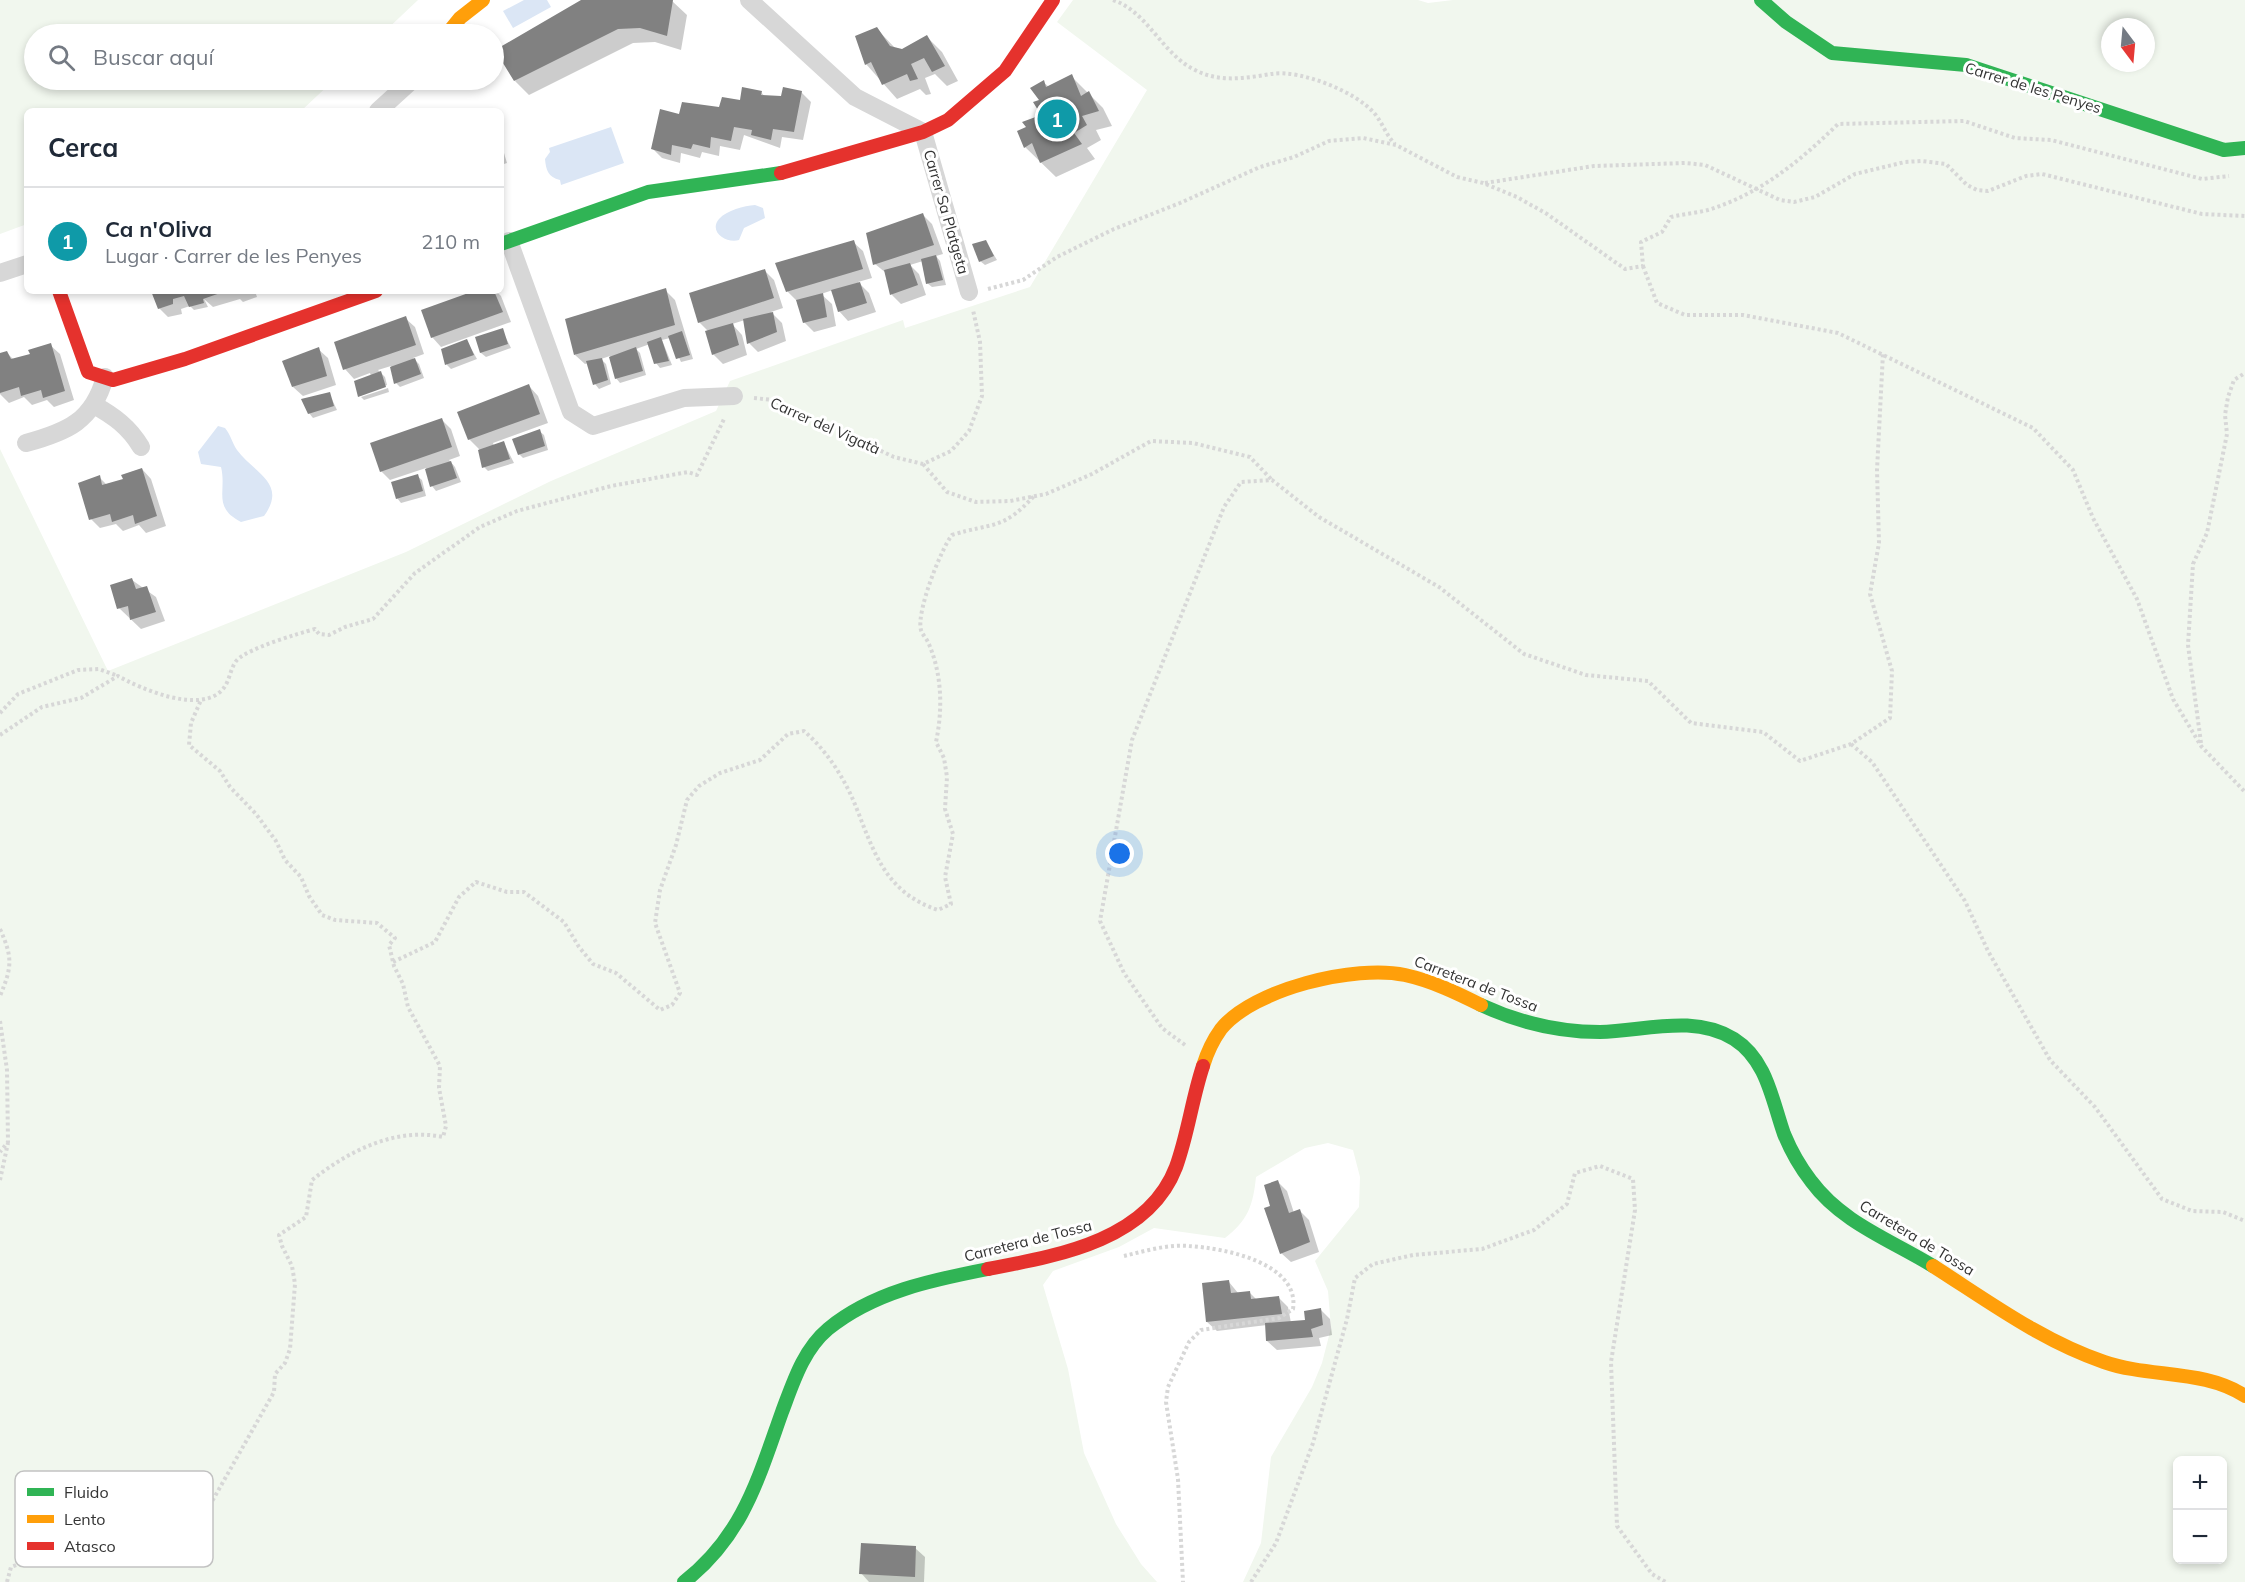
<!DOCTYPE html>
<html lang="es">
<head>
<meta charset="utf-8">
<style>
  :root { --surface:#fff; --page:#f2f2f3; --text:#1f2937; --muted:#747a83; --line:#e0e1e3; --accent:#7c3aed }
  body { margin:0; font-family:Mulish,sans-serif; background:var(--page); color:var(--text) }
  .controls { position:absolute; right:18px; bottom:18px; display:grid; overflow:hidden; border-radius:9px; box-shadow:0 3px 9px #0003 }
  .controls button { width:54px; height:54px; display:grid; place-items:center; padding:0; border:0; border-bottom:2px solid var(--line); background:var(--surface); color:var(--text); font:30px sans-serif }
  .compass { position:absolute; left:2101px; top:18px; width:54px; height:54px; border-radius:50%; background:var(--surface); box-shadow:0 3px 9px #0003; rotate:164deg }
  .you { position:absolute; left:1120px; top:854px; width:21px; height:21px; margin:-15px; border:4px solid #fff; border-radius:50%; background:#1a73e8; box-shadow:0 0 0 9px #1a73e833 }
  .badge { display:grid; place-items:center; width:39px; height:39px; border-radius:50%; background:var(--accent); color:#fff; font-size:20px; font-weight:700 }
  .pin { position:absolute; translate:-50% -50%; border:3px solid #fff; box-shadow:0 2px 6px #0006 }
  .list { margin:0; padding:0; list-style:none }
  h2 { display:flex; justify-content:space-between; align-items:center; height:78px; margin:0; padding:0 24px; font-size:26px }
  h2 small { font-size:20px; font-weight:400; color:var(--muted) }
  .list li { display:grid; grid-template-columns:39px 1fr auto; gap:18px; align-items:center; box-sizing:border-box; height:108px; padding:0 24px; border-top:2px solid var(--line) }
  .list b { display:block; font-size:22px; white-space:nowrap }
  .list p { margin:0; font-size:20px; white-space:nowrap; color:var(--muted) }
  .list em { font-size:20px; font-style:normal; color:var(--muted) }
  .icon { flex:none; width:33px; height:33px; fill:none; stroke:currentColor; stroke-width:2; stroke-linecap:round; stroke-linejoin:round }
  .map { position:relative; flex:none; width:2245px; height:1582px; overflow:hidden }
  .search { position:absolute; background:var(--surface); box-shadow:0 3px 9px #0003; left:24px; top:24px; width:480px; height:66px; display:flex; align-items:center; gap:15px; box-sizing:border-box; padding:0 21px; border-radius:33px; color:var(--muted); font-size:22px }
  .panel { position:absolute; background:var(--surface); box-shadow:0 3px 9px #0003; left:24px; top:108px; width:480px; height:186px; border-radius:9px }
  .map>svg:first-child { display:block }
</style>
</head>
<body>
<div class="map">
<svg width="2245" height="1582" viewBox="0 0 2245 1582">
  <rect width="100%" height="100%" fill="#fff"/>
  <g fill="#f1f7ee" fill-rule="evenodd">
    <polygon points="0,0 418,0 382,34 34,34 34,80 334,80 301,111 27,111 27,224 0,234"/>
    <path d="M 1073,0 L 1418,0 L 1428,3 L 1453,0 L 2245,0 L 2245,1582 L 1243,1582 L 1261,1543 L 1271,1457 L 1312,1387 L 1322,1363 L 1331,1328 L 1328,1291 L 1315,1261 L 1359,1207 L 1360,1177 L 1353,1150 L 1328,1143 L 1305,1148 L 1256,1177 C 1253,1206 1248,1220 1225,1238 L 1154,1228 L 1119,1247 L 1053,1271 L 1043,1285 L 1068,1369 L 1084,1453 L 1116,1524 L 1141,1564 L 1157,1582 L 0,1582 L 0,449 L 108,671 L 406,552 L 551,481 L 716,411 L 730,381 L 903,320 L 905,328 L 1030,287 L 1147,90 L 1057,22 ZM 2110,27 L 2146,27 L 2146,63 L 2110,63 ZM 2178,1460 L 2222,1460 L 2222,1560 L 2178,1560 Z"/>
  </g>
  <g fill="#dbe6f5">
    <polygon points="524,0 547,0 551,7 513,28 503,11"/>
    <path d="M 611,127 L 624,163 L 561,185 L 560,180 C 548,177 546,170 545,159 L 550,152 L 549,148 Z"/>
    <path d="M 755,205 L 763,208 L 765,218 L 744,228 L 739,240 C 727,244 708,232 719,219 C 727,210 744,206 755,205 Z"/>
    <path d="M 218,426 L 225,428 C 231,435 232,443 237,450 C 254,473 288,483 264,516 L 241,522 C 212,507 227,491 221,467 L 201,464 L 198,452 Z"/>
  </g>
  <g fill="#0003">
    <polygon points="584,0 672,1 687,15 681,50 655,42 633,43 529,95 515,81"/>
    <polygon points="877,29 895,48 902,50 927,37 942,52 958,81 947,86 935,74 925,78 931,94 926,95 920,89 897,99 866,64"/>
    <polygon points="1071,76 1103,108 1112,126 1096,130 1101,140 1087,148 1095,159 1056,177 1025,147 1028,128 1043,116 1043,82 1049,87"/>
    <polygon points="761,92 765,97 782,98 801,92 811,102 803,140 782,137 780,148 744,135 740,150 720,146 719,156 702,152 700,158 681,153 680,163 662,158 653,149 680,116 720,108"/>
    <polygon points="501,143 507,163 501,165"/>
    <polygon points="922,214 932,224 943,254 936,256 940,261 946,285 932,287 927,283 923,261 910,265 919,274 926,295 901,304 892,295 886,273 875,264"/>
    <polygon points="853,242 863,251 872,278 858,282 869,293 876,312 848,321 839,311 833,290 821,294 832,304 836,326 814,332 804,322 797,301 788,292 777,264"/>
    <polygon points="986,242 997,260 985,265 980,261"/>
    <polygon points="765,271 774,280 783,308 771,312 782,323 786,341 758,352 749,343 745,320 732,324 742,335 747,355 723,364 713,354 708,331 699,322"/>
    <polygon points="665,290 675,300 693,359 681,362 670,338 662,340 672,365 660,368 656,363 650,344 636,349 640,353 646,375 620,383 616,378 610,356 601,359 606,364 611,384 599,389 595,384 588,363 585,364 575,355"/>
    <polygon points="152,291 255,291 257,297 243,302 240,299 213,307 204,299 208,307 194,310 190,306 181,309 182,314 168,317 159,308"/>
    <polygon points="478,291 496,291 501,296 511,322 441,347 432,337"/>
    <polygon points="405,318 415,327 424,354 413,358 419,364 424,378 400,387 396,383 391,366 378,370 385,377 387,385 360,396 355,382 371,376 370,373 354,379 345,369"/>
    <polygon points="502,330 511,348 486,357 481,353 477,338"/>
    <polygon points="467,341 477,359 451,369 447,365 443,350"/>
    <polygon points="50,345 60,354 74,400 54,407 47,400 32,405 24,397 9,403 0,394 0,354 6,352 14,360 32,355"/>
    <polygon points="318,349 328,358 336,385 303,396 293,387"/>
    <polygon points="529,386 538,396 548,423 493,443 494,446 504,443 514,463 488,471 484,467 479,449 469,439"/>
    <polygon points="388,388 389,392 364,400 361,397"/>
    <polygon points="329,393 337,410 313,418 309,413"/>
    <polygon points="441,419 451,429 460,456 449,460 455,467 461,482 436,491 432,486 426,468 390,480 381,471"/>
    <polygon points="539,431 544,435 548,450 523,458 519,454"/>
    <polygon points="142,469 151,479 166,526 146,533 139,525 123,531 116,524 100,528 91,519 99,477 107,485 124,481"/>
    <polygon points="417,476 422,480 426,496 401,503 397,498"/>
    <polygon points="132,580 156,597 165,621 141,629 119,608"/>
    <polygon points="1278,1182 1287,1191 1294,1213 1300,1211 1309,1220 1319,1252 1291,1262 1281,1253"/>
    <polygon points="1229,1282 1238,1293 1249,1292 1257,1300 1279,1298 1288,1307 1291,1323 1307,1321 1321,1310 1330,1319 1332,1335 1319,1338 1321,1346 1277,1350 1267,1341 1267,1325 1217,1331 1207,1322"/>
    <polygon points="915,1548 925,1557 924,1582 869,1582 861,1573"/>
  </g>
  <g fill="#818181">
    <polygon points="581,0 673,0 667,36 640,28 618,29 514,81 495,50"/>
    <polygon points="877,27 890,46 902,49 927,35 945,66 932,72 924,58 911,64 918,79 910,81 907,74 882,85 871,62 865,65 855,36"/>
    <polygon points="1072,74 1081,96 1089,91 1099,111 1082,116 1087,125 1074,133 1082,144 1040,163 1032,143 1024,148 1017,131 1026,127 1022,122 1041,115 1033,102 1039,100 1030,88 1044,80 1046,87"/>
    <polygon points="742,87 762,91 761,95 781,96 783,87 802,91 794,132 773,129 771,140 751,135 752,130 734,127 731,141 711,137 710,148 693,144 691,149 672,145 671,155 651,149 660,109 679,114 682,102 719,107 722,97 740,100"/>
    <polygon points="923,213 934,245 873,265 866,233"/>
    <polygon points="854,240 863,269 786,292 775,263"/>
    <polygon points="986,240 994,256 979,262 972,244"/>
    <polygon points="936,255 943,280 926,284 921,259"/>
    <polygon points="910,263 918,285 890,295 884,270"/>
    <polygon points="765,269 774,298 698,323 689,293"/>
    <polygon points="860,282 867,303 838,312 831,290"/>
    <polygon points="666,288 675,325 574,355 565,319"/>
    <polygon points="151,291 226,291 203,299 204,303 189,307 184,296 173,299 173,304 158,309"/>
    <polygon points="474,291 494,291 503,312 431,338 421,310"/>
    <polygon points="823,293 827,317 803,323 796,300"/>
    <polygon points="773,312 777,332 747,344 743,319"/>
    <polygon points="406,316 416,345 343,370 334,342"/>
    <polygon points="733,323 739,345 712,355 705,331"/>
    <polygon points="503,328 508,344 480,353 475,337"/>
    <polygon points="682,331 690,355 676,359 668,336"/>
    <polygon points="661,337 669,361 654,364 647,342"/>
    <polygon points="467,339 474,355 445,365 441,349"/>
    <polygon points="51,343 65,391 43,398 41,390 21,396 19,387 0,393 0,353 7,351 11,359 30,354 28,350"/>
    <polygon points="319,347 327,376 292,387 282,361"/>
    <polygon points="636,347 643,371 615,379 609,357"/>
    <polygon points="415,358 421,374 394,384 390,367"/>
    <polygon points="602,358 608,380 593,385 586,361"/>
    <polygon points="381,371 386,387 358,397 354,381"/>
    <polygon points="529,384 540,414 468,440 457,412"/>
    <polygon points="330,392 334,406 308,414 301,399"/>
    <polygon points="442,418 452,447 380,472 370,443"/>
    <polygon points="540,429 545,446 518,455 512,439"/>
    <polygon points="504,441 510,459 482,468 478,450"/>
    <polygon points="451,461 457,478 430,487 425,469"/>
    <polygon points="142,468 157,516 135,524 133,515 112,522 110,514 89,520 78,483 100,475 102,485 123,479 121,475"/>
    <polygon points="418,474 423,491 396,499 391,482"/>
    <polygon points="132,578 136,589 147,586 156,612 130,620 128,606 117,609 110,585"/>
    <polygon points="1278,1180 1289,1213 1300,1209 1310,1242 1280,1254 1264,1208 1270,1206 1264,1185"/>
    <polygon points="1229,1280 1231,1293 1250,1291 1251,1299 1279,1296 1282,1314 1206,1322 1202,1283"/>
    <polygon points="1321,1308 1323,1325 1311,1329 1313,1337 1266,1341 1265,1323 1305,1320 1304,1311"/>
    <polygon points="861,1543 916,1546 915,1577 859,1574"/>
  </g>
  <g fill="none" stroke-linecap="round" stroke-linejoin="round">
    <g stroke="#d7d7d7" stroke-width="4" stroke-dasharray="3 3" stroke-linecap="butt">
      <path d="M 1113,0 C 1148,12 1162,54 1195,70 C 1220,83 1246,78 1271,74 C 1300,69 1357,92 1375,114 C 1383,124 1386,135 1395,144"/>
      <polyline points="1485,183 1594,166 1685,163 1705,165 1780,200 1794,202 1815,197 1855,174 1905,162 1922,161 1946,164 1967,185 1977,190 1988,191 2026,176 2042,174 2202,214 2245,216"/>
      <polyline points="1643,266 1657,303 1685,315 1743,315 1838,333 2033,428 2073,470 2093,518 2137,599 2173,699 2201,746 2245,792"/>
      <path d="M 988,289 L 1023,280 L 1057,257 L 1114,229 L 1180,203 L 1260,167 L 1294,157 L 1329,141 L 1363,138 L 1396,145 L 1457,177 L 1483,183 L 1517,197 L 1547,214 L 1625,269 L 1643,266 L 1641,242 L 1662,232 L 1671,217 C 1683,214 1696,213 1708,210 C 1760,194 1799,162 1838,124 L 1964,121 L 2015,138 L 2051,140 L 2202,179 L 2229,176"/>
      <polyline points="754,398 773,400 894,457 923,464 951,451 969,431 982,396 980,342 973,310"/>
      <polyline points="923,464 947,492 976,502 1010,501 1046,494 1092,474 1151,441 1193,443 1250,457 1272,480"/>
      <polyline points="0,713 18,694 78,670 99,669 118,676"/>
      <path d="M 0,735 L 42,707 L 81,698 L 118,676 C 141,689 201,715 223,689 C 230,681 230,668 237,660 C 249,648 297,634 315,629 L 319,634 L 329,635 L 345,627 L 373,619 L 415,573 L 480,527 L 517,511 L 611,486 L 688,472 L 697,475 L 725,417"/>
      <polyline points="2201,743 2188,645 2193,564 2207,533 2227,434 2225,415 2228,397 2234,380 2245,373"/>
      <polyline points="1851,744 1872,762 1965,901 1988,951 2050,1060 2095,1107 2162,1199 2192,1211 2223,1212 2245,1221"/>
      <path d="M 0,929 C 13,958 12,967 0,996"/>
      <path d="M 393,962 L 435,942 L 459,897 L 476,882 L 507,892 L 524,892 L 564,922 L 579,947 L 593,964 L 616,973 L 660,1010 L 672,1005 L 680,993 L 655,923 L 660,890 L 676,845 L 687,800 L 699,786 L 720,773 L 760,760 L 788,734 L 804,731 C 826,750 843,776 854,802 C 873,848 883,892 938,910 L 951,904 L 945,877 L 953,834 L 945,809 L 947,777 L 944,758 L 936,742 C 943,709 942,673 928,642 C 926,638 922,634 921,630 C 916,612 941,549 952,535 C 993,522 1002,531 1034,496"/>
      <polyline points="0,1021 7,1070 8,1142 0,1152"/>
      <polyline points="1185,1045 1162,1028 1124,973 1100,921 1132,740 1224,507 1241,482 1272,480 1319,517 1439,587 1524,654 1586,675 1648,681 1691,723 1763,732 1800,761 1851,744 1890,718 1892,671 1870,594 1879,543 1877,470 1883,353"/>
      <polyline points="0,1180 8,1143"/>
      <path d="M 1124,1256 C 1145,1251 1168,1244 1189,1246 C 1224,1248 1300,1263 1293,1309 L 1279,1318 L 1201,1330 L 1189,1342 L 1168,1387 L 1166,1402 L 1178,1479 L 1183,1582"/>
      <path d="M 7,1582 L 11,1567 L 81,1540 L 135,1539 L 172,1530 L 195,1520 L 210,1505 L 274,1392 L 275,1374 L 285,1363 L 290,1349 L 295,1284 L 292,1266 L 282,1246 L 279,1235 L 306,1217 L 312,1180 C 349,1151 395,1127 443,1137 L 446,1126 L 439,1088 L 440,1066 L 408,1007 L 403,984 L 394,966 L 389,945 L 395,938 L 377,923 L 335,920 L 322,915 L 309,896 L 301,877 L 285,860 L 276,841 L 256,814 L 230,787 L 220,771 L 189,745 L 191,723 L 201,700"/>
      <polyline points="1251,1582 1276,1543 1313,1443 1347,1319 1355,1278 1373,1264 1413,1255 1482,1249 1534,1230 1567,1204 1575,1173 1600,1166 1633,1179 1635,1210 1611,1362 1617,1526 1652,1574 1666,1582"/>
    </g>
    <g stroke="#d7d7d7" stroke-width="18">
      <polyline points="749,0 855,97 923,132 969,292"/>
      <polyline points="378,111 412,80"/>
      <polyline points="509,241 571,412 593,426 684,398 734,396"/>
      <polyline points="0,273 27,264"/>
      <path d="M 94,405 C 114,416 129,427 141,447"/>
      <path d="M 26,443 C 67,432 93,421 105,377"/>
    </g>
    <g stroke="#30b455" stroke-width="14">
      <polyline points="1761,0 1786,22 1832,53 1966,65 2224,150 2245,148"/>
      <polyline points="501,244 648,192 781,173"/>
      <path d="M 1481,1005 C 1520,1023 1558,1032 1600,1032 C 1645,1031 1693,1014 1734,1039 C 1767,1060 1772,1100 1784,1134 C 1791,1151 1800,1167 1811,1181 C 1842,1223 1891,1240 1933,1266"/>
      <path d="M 684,1582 C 743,1536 758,1479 782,1412 C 793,1383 803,1350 828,1329 C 873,1292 932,1280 988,1269"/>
    </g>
    <g stroke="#ff9f0a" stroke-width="14">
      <polyline points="447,34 460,18 483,0"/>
      <path d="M 1203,1066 C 1207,1053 1213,1040 1221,1029 C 1253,989 1356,964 1405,975 C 1432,981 1457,993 1481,1005"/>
      <path d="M 1933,1266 C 1988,1301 2042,1341 2104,1362 C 2150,1378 2204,1369 2245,1396"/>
    </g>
    <g stroke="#e5322d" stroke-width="14">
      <polyline points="781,173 923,132 948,120 1005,71 1053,0"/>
      <polyline points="59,291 88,372 113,380 185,359 376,291"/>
      <path d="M 988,1269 C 1056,1256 1148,1241 1176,1167 C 1188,1134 1192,1099 1203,1066"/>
    </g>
  </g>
  <g text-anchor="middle" stroke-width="6" stroke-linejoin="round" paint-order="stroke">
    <g font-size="15" fill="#333" stroke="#fff">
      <text transform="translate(2033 88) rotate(17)" y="5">Carrer de les Penyes</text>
      <text transform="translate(946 212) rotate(74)" y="5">Carrer Sa Platgeta</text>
      <text transform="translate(825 426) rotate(24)" y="5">Carrer del Vigatà</text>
      <text transform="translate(1476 984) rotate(21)" y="5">Carretera de Tossa</text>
      <text transform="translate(1917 1238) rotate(31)" y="5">Carretera de Tossa</text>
      <text transform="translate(1028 1241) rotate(-14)" y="5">Carretera de Tossa</text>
    </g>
  </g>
  <rect x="15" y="1471" width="198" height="96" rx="9" fill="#fff" stroke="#c2c2c2" stroke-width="1.5"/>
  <rect x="27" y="1488" width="27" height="8" fill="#30b455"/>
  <rect x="27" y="1515" width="27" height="8" fill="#ff9f0a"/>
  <rect x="27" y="1542" width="27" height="8" fill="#e5322d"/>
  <g font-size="16" fill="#333">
    <text x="64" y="1498">Fluido</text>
    <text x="64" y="1525">Lento</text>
    <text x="64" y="1552">Atasco</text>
  </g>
</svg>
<div class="controls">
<button>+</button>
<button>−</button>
</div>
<svg class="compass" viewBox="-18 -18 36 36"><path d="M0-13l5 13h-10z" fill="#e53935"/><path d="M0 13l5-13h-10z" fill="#747a83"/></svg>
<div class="you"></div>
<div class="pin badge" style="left:1057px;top:119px;background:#0f9aa8">1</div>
<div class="search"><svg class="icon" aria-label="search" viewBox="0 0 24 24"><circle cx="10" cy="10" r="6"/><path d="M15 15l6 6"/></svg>Buscar aquí</div>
<section class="panel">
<h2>Cerca<small></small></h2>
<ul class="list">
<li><span class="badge" style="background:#0f9aa8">1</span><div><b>Ca n'Oliva</b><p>Lugar · Carrer de les Penyes</p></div><em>210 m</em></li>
</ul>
</section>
</div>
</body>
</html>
